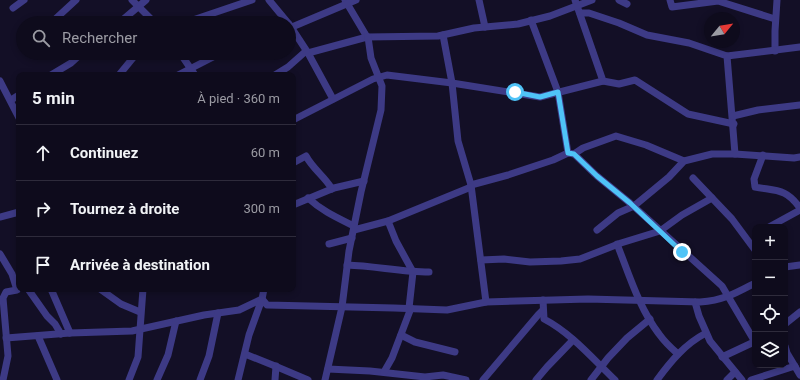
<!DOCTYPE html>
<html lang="fr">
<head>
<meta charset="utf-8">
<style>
  :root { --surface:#0e0b1c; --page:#171425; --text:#f1f3f6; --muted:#9b9ba3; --line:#2e2b3b }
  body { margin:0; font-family:Roboto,sans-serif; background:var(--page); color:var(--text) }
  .controls { position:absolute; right:12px; bottom:12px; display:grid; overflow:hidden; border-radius:8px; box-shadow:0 2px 6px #0003 }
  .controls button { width:36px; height:36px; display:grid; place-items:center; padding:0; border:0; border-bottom:1px solid var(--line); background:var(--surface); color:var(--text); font:20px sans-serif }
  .compass { position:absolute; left:704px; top:12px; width:36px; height:36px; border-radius:50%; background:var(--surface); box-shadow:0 2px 6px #0003; rotate:60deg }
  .stop { position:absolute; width:12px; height:12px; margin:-9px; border:3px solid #4fc3f7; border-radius:50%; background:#fff }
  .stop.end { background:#4fc3f7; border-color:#fff; box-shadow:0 1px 4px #0008 }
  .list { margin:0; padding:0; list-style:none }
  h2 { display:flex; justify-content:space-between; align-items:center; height:52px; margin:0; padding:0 16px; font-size:17px }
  h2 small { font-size:13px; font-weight:400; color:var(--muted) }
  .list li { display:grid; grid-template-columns:26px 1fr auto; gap:12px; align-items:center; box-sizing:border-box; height:56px; padding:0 16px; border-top:1px solid var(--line) }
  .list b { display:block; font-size:15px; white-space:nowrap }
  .list em { font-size:13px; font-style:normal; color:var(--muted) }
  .icon { flex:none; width:22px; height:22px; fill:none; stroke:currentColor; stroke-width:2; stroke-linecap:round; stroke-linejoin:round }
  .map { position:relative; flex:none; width:800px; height:380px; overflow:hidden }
  .search { position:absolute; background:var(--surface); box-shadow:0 2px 6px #0003; left:16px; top:16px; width:280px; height:44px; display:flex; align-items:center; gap:10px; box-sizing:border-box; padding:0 14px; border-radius:22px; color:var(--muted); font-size:15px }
  .panel { position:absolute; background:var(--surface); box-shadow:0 2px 6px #0003; left:16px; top:72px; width:280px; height:220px; border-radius:8px }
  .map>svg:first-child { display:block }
</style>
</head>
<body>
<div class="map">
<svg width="800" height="380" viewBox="0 0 800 380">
  <rect width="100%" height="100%" fill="#130f26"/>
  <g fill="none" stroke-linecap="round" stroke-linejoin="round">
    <g stroke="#3d3a85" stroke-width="7">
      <polyline points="132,0 155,23"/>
      <polyline points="269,0 288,23"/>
      <polyline points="345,0 367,37"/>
      <polyline points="479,0 485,27"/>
      <polyline points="575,0 603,81 619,84 635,80 688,114 734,124"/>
      <polyline points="619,0 627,4"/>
      <polyline points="670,0 672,7 718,1 775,19"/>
      <polyline points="13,8 24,0"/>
      <polyline points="580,13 589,13 619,23 647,35 689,43 727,56 735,154"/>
      <polyline points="531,20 558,92 568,153"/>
      <polyline points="51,23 76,0"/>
      <polyline points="119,23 146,0"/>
      <polyline points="184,23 252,0"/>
      <polyline points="289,24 308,53 333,99"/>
      <polyline points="292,27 356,0"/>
      <polyline points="443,35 452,83 458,141 471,185 486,302"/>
      <polyline points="775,51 775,31 777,0"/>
      <polyline points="180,53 195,75"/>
      <polyline points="308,53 367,37 438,36 474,28 518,24 550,16 592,0"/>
      <polyline points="727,56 800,47"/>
      <polyline points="51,75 71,63 82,53"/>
      <polyline points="119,75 137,53"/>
      <polyline points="178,75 221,53"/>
      <polyline points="275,75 288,67 306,51"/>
      <polyline points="0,81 19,118"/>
      <polyline points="11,100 19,95"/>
      <polyline points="733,116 758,110 800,105"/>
      <polyline points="293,120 373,79 387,75 452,83 540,97 603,81"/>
      <polyline points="574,154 583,148 616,136 646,145 684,161"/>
      <path d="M 763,155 L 754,179 L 755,187 C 776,191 786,188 800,208"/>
      <path d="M 293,163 L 306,156 C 313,169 325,177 332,189"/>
      <polyline points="693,178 732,219 755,250"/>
      <polyline points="471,185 508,175 553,160 568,153 574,154 597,176 630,203 722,286 755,342"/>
      <path d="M 308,198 C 322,211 338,218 354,226"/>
      <polyline points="293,205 334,188 364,181"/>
      <polyline points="0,217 19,212"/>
      <polyline points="388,221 396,241 413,272 409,308"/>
      <polyline points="769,227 800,210"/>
      <polyline points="354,230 388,221 471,187"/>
      <polyline points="597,230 618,213 634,206 669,177 684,161 712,154 735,154 794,158 800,157"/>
      <polyline points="329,244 352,238"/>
      <path d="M 617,244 C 629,274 639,308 659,334 C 664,341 671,348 678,354"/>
      <polyline points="0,254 12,274 17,290 6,292 3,298 8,356 3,380"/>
      <polyline points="481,260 504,259 530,262 561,261 580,259 621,243 660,231 682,215 712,198"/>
      <path d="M 347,265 C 375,266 402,272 429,272"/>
      <polyline points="785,267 800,265"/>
      <polyline points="28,289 47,316 55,324 61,334"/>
      <polyline points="51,289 70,333"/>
      <polyline points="100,289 121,304 140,312"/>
      <path d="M 543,300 L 544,319 C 571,333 593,359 615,380"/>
      <polyline points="695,302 699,316 710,341 742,380"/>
      <polyline points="785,324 800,312"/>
      <polyline points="401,335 415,342 455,352"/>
      <polyline points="38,336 57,380"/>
      <polyline points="6,338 70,333 132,331 204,315 239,310 262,299 264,289"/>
      <polyline points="785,346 787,353 800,375"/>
      <polyline points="245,354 275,366 308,380"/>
      <polyline points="722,357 754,342"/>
      <polyline points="328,369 370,371 425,377 443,375 466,380"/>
      <polyline points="384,372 392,358 411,308"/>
      <polyline points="129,380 138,357 143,289"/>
      <polyline points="157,380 168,355 176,321"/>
      <polyline points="200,380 209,356 218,313"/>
      <path d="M 238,380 L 249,335 L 262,299 L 267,305 L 394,308 L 447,310 L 486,302 L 588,299 L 700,302 C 724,300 734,294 755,283"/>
      <polyline points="275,380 276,366"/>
      <polyline points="325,380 342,307 349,251 361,192 381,110 382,86 371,58 368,37"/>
      <polyline points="483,380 538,315 543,310"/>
      <polyline points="536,380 547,367 573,340"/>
      <polyline points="591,380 608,358 627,338 650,319"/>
      <path d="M 657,380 C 671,361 685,344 706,333"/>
      <polyline points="727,380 735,372"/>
      <polyline points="751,380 795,366"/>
    </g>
  </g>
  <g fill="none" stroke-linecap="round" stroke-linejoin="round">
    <polyline stroke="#4fc3f7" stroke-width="5" points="515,92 540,97 558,92 568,153 574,154 597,176 630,203 682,252"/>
  </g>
</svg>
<div class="controls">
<button>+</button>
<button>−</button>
<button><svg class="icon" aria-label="locate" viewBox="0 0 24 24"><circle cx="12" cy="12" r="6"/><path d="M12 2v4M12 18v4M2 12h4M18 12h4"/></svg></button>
<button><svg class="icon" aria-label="layers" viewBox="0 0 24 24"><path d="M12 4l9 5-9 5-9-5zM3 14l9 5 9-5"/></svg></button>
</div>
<svg class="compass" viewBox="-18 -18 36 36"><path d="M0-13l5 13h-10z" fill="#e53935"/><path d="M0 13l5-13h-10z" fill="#9b9ba3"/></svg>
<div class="stop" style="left:515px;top:92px"></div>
<div class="stop end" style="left:682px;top:252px"></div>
<div class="search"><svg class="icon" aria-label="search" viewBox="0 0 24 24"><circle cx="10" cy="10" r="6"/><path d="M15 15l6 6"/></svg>Rechercher</div>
<section class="panel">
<h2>5 min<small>À pied · 360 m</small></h2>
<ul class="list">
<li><svg class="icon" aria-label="ahead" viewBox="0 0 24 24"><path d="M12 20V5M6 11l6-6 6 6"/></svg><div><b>Continuez</b></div><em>60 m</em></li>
<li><svg class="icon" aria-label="right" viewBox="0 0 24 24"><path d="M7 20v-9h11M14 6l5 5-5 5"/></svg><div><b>Tournez à droite</b></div><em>300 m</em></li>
<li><svg class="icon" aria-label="arrive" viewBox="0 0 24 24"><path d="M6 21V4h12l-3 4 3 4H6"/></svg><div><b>Arrivée à destination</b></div></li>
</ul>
</section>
</div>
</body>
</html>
